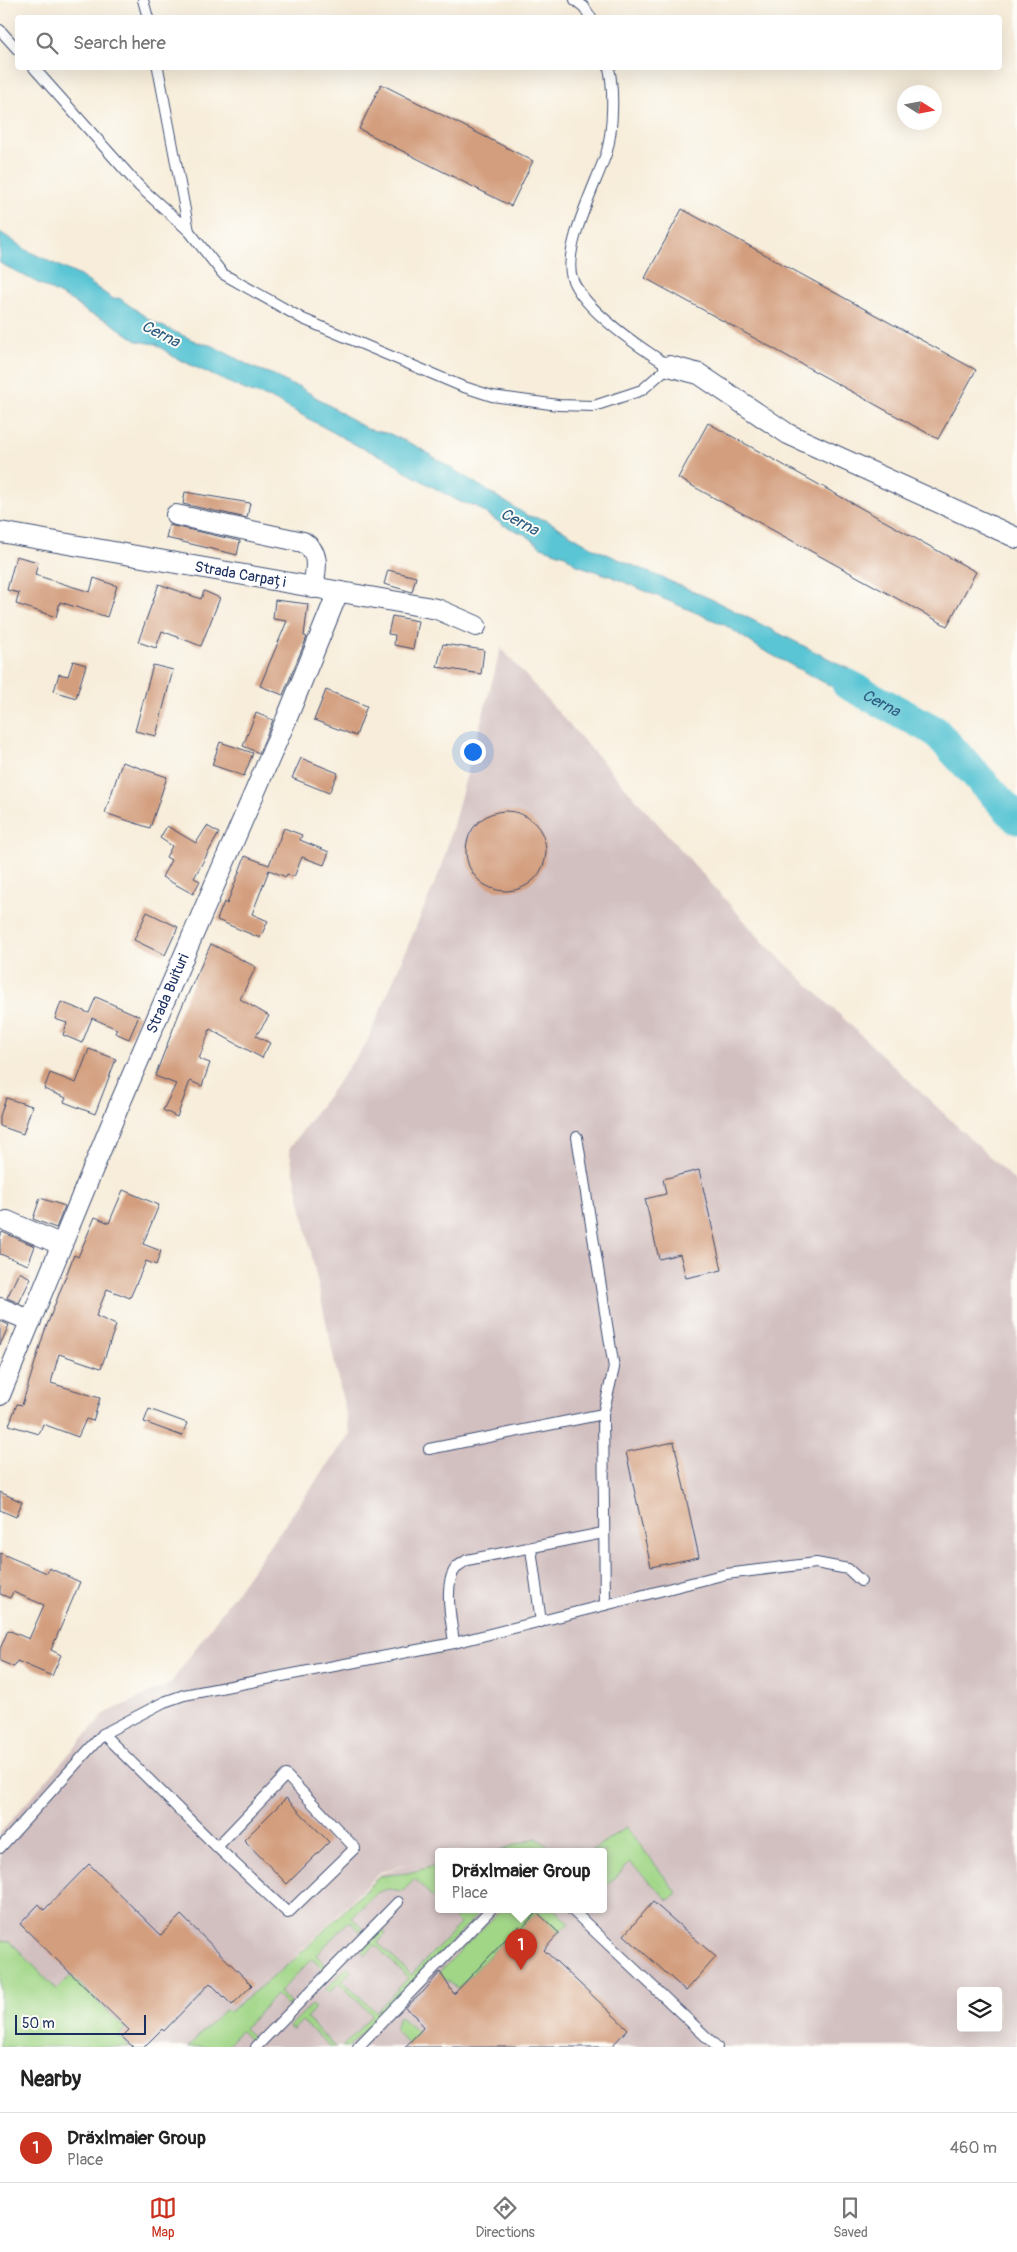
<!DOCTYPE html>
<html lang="en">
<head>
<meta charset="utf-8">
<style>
  :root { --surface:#fff; --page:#f2f2f2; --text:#222; --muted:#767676; --line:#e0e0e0; --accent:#c8321e }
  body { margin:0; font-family:Pangolin,sans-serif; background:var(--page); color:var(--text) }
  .controls { position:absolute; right:15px; bottom:15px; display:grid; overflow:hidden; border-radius:5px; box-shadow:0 5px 20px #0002 }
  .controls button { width:45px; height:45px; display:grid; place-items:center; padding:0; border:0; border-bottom:1px solid var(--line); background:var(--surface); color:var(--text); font:25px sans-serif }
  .compass { position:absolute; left:897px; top:85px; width:45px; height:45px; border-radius:50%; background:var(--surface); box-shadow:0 5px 20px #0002; rotate:101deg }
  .scale { position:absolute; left:15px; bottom:12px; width:131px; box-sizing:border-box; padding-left:5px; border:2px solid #1b2f5e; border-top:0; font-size:14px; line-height:18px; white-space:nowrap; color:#1b2f5e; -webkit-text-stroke:4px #fdfcf7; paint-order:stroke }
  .you { position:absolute; left:472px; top:751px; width:18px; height:18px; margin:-12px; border:4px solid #fff; border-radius:50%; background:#1a73e8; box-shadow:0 0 0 8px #1a73e833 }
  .badge { display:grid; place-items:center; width:32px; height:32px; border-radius:50%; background:var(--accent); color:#fff; font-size:16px; font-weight:700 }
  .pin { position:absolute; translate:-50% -41px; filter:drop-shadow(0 1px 2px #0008) }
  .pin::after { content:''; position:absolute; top:26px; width:18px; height:15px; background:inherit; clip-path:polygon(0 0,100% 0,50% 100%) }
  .popup { position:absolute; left:435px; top:1848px; width:172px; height:65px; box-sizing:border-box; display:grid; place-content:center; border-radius:5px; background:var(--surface); filter:drop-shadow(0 1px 4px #0005); font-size:16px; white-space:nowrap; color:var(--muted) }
  .popup b { font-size:19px; color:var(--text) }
  .popup::after { content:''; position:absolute; left:50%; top:100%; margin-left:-10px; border:10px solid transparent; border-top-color:var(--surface) }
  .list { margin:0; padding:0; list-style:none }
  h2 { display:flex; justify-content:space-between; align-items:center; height:65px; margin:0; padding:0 20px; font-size:21px }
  h2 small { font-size:16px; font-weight:400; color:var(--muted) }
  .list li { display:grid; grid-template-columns:32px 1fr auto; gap:15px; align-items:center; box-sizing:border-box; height:70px; padding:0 20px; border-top:1px solid var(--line) }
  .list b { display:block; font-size:19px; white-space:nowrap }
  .list p { margin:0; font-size:16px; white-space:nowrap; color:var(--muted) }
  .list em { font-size:16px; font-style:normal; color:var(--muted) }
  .icon { flex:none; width:28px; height:28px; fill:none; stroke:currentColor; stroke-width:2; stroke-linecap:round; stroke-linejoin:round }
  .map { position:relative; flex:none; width:1017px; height:2047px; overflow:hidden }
  .search { position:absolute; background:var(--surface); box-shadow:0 5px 20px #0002; left:15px; right:15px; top:15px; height:55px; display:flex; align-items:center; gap:12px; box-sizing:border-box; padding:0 18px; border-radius:5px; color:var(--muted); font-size:19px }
  .sheet { height:135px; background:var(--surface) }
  nav { display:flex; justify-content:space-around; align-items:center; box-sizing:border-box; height:70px; border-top:1px solid var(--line); background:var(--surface); font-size:14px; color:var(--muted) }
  nav a { display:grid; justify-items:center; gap:2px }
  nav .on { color:var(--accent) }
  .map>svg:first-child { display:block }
</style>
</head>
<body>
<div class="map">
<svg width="1017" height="2047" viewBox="0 0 1017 2047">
  <rect width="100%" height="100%" fill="#fdfcf7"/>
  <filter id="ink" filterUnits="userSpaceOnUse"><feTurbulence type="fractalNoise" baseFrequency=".02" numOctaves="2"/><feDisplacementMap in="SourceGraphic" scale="10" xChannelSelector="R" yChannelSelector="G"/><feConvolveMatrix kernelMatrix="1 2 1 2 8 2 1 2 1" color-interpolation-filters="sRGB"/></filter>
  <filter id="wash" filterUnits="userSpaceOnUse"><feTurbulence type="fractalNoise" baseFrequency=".0096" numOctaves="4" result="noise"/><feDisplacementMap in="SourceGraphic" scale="20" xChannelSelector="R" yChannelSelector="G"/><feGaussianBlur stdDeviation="1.12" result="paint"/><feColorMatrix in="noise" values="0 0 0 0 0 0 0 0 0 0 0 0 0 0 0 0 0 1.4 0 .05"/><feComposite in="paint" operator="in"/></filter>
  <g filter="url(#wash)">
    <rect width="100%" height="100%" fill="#f7edda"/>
    <path fill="#d2bfc0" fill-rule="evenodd" d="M 501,648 L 765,944 L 1017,1183 L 1017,2047 L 0,2047 L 0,1833 L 104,1714 L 170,1684 L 350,1434 L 289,1149 L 367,1042 L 442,866 ZM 438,1851 L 604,1851 L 604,1909 L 438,1909 ZM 412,1863 L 380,1874 L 247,2006 L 380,1872 ZM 961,1991 L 998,1991 L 998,2028 L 961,2028 Z"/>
    <g fill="#a0d686" stroke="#5e8272">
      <polygon points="626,1827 678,1894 668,1900 630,1862 604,1889 604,1851 591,1851"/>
      <polygon points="536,1838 555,1851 497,1851"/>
      <polygon points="438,1865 438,1903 415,1879 403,1891 388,1889 376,1893 352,1918 363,1928 360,1931 349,1921 316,1955 326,1965 323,1969 312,1959 279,1992 290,2003 287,2006 276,1995 244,2028 255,2039 252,2042 241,2031 225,2047 188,2047 224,2010 229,2012 295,1959 380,1876 408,1873"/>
      <polygon points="445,1909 483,1909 348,2047 342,2047 372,2015 339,1983 329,1993 325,1990 347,1967 351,1971 342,1980 376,2012 408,1978 375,1945 365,1955 361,1952 383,1930 386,1933 378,1943 411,1975 460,1924"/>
      <polygon points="502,1909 554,1909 569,1923 559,1933 537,1912 521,1929 517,1926 458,1989 438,1973"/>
      <polygon points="0,1940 10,1941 56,1989 71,1976 126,2029 119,2036 130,2047 0,2047"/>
      <polygon points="311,2005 315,2008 306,2018 336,2047 331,2047 302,2021 293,2030 289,2027"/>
      <polygon points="399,2016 418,2032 408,2044 395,2030"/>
    </g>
    <polygon fill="#5ac5d4" stroke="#3a7a99" points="0,232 28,251 80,276 113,299 119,298 153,322 197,342 213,346 254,368 274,375 291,385 298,386 367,429 390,434 416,446 528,516 546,520 595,549 711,599 855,672 891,693 878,711 761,649 725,625 610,576 577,565 565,555 541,547 526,535 503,525 476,506 460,502 404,471 390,460 358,446 271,398 250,392 225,381 174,357 156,344 137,341 107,320 88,313 74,302 0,263"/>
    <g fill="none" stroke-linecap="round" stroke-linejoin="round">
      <path stroke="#5ac5d4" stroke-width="31" id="s1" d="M 847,684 L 935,731 L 1017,819"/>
    </g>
    <g id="blocks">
      <g fill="#d39e7e">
        <polygon points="381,84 533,161 511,206 359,129"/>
        <polygon points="682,209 976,370 938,439 645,278"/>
        <polygon points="708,423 976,572 947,626 678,478"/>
        <polygon points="185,492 250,503 247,518 183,504"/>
        <polygon points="169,525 240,541 237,555 166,538"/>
        <polygon points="16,556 38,562 35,575 90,592 94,578 117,586 107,617 60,602 56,617 16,604 19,593 7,590"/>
        <polygon points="388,570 416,577 412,592 384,584"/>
        <polygon points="159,584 201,599 204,591 220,598 201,646 162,631 156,648 138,642"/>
        <polygon points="275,600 308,604 304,636 307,637 283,695 260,686 287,621 273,619"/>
        <polygon points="392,616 418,621 413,649 394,645 395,635 388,634"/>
        <polygon points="443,644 484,650 481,674 437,667"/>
        <polygon points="73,661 86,665 76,698 54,691 59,674 68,676"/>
        <polygon points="153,665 173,670 156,736 135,731"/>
        <polygon points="326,690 367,706 356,736 314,720"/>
        <polygon points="256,713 273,720 259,753 243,746"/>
        <polygon points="220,742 253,753 244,776 212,765"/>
        <polygon points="301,758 338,773 329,793 292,778"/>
        <polygon points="122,762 167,777 150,828 105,813"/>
        <circle cx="506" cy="851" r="40"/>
        <polygon points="167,826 196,843 207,826 219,833 194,878 200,881 193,894 162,877 171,860 166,857 172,846 160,838"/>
        <polygon points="284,828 302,835 300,840 329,852 324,865 302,857 294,877 287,874 286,877 269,870 252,914 268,921 260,938 217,920 224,902 227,904 245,856 269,865"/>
        <polygon points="147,912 178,927 165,955 134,940"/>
        <polygon points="211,944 256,967 240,999 269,1016 256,1036 270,1043 262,1058 210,1029 199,1059 210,1063 202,1086 190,1081 177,1117 163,1110 176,1084 155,1076 180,1011"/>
        <polygon points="96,997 139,1016 129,1039 115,1033 117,1029 92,1018 82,1043 63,1035 67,1023 55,1019 61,1002 89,1013"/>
        <polygon points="89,1049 116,1059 95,1114 64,1102 66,1098 44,1089 50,1073 76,1083"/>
        <polygon points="6,1098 32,1106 23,1134 0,1126 0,1116"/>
        <polygon points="699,1170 722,1270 686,1278 680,1254 659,1259 645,1199 666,1194 663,1179"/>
        <polygon points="123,1190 159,1205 143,1244 161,1251 156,1265 146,1261 130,1298 107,1289 96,1316 116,1325 101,1368 59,1354 51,1383 100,1398 93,1421 86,1419 78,1437 43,1424 39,1434 9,1425 17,1404 22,1405 44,1333 74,1255 78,1257 95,1217 109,1223"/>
        <polygon points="40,1198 65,1206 56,1228 33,1219"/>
        <polygon points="2,1232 35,1246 28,1265 0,1254 0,1238"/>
        <polygon points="19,1272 31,1278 19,1303 7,1298"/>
        <polygon points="0,1321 9,1325 0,1345"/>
        <polygon points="149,1409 187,1423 182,1436 144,1422"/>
        <polygon points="674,1442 699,1557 651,1567 626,1452"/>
        <polygon points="0,1492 22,1502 16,1517 0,1510"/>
        <polygon points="0,1553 47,1573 49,1568 80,1582 51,1650 61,1655 52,1676 17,1661 14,1667 0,1661 0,1649 8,1630 29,1639 44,1605 13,1592 10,1598 0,1594"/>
        <polygon points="286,1798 329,1842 287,1884 244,1840"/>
        <polygon points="89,1864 161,1935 181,1915 252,1985 232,2005 210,1983 164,2031 162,2029 144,2047 133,2047 122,2037 129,2030 20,1924 39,1904 44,1910"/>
        <polygon points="653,1902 716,1957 686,1991 624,1935"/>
        <polygon points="537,1912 559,1933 544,1950 628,2029 611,2047 405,2047 423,2028 416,2016 405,2008 424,1991 440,1972 454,1994 518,1926 521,1929"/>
      </g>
    </g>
  </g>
  <g filter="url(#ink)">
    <use href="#blocks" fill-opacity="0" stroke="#3c4c71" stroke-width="1"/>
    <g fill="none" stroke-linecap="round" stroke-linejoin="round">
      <g stroke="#3c4c71" stroke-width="12">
        <g id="lane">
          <polyline points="143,0 148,18"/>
          <polyline points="575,0 584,7 591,18"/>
          <polyline points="0,30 18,50"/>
          <polyline points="34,68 139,186 189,231"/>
          <path d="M 158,68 L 189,231 L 223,274 L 303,319 L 461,386 L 492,396 L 558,405 L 594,406 L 642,390 L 669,366 C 641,348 583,310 572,278 C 562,248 598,180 607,151 C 613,128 614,90 609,68"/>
          <polyline points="429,1449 603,1414"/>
          <polyline points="531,1549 541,1622"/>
          <polyline points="605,1605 726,1574 816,1563 848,1569 861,1581"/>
          <path d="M 454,1643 C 452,1624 442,1582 457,1567 C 460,1564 464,1562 467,1560 L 603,1533"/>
          <polyline points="103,1734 217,1847 288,1913 355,1848 286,1775 217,1847"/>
          <polyline points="0,1848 103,1734 164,1702 184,1695 454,1643 605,1605 603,1414 614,1368 577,1137"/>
          <polyline points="571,1909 717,2047"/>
          <polyline points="256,2047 398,1902"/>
          <polyline points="358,2047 491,1909"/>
        </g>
      </g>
      <g stroke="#3c4c71" stroke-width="22">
        <g id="street">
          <polyline points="669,366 699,374 788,434 1017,538"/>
          <path d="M 176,515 L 303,542 C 321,553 316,569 313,588"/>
          <path id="s2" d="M 0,532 L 404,603 L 437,609 L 476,626"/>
          <polyline points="7,1221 62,1245"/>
          <polyline points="0,1308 31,1321"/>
          <path id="s3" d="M 0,1395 L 118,1108 L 286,720 L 338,592"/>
        </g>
      </g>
      <use href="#lane" stroke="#fff" stroke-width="10"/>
      <use href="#street" stroke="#fff" stroke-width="20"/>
    </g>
  </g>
  <g text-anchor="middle" stroke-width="4" stroke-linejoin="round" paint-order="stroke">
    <g font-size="15" fill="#1b2f5e" stroke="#fdfcf7">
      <text dy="5" stroke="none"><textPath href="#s2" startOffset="244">Strada Carpați</textPath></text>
      <text dy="5" stroke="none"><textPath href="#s3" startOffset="435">Strada Buituri</textPath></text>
    </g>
    <g font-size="16" font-style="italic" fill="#2e5c81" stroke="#fdfcf7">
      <text transform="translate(161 333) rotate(27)" y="6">Cerna</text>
      <text transform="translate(520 521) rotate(28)" y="6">Cerna</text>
      <text dy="6" stroke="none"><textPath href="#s1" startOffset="39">Cerna</textPath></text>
    </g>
  </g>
</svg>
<div class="controls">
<button><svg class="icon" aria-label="layers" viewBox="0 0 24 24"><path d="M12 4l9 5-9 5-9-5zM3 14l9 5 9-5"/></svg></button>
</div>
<svg class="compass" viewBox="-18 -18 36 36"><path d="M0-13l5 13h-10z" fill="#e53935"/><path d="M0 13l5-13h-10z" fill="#767676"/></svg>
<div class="scale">50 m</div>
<div class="you"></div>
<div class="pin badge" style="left:521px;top:1970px">1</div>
<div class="popup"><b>Dräxlmaier Group</b>Place</div>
<div class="search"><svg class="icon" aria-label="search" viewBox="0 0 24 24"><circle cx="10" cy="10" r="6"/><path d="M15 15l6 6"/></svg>Search here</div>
</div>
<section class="sheet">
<h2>Nearby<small></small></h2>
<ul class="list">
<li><span class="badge">1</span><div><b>Dräxlmaier Group</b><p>Place</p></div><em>460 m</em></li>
</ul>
</section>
<nav>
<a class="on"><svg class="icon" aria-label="map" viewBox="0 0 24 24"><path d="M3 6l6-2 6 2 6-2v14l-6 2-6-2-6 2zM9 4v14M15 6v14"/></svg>Map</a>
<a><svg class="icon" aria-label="directions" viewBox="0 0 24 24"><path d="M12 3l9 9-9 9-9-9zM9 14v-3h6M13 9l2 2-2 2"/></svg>Directions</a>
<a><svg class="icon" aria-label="saved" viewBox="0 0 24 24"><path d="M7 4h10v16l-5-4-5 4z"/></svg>Saved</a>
</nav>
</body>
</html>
